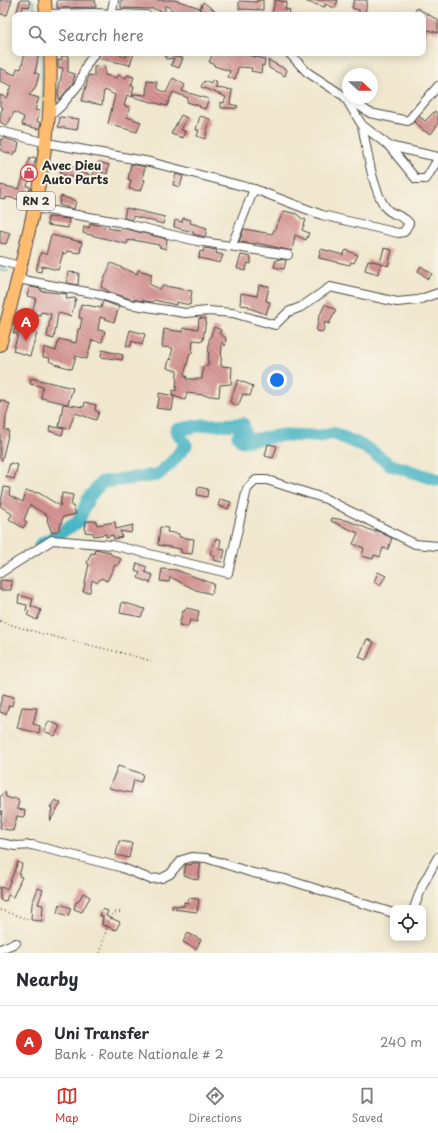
<!DOCTYPE html>
<html lang="en">
<head>
<meta charset="utf-8">
<style>
  :root { --surface:#fff; --page:#f7f7f7; --text:#2b2b33; --muted:#7c7c81; --line:#e1e1e2; --accent:#d93025 }
  body { margin:0; font-family:"Playpen Sans",sans-serif; background:var(--page); color:var(--text) }
  .controls { position:absolute; right:12px; bottom:12px; display:grid; overflow:hidden; border-radius:8px; box-shadow:0 2px 10px #0003 }
  .controls button { width:36px; height:36px; display:grid; place-items:center; padding:0; border:0; border-bottom:1px solid var(--line); background:var(--surface); color:var(--text); font:20px sans-serif }
  .compass { position:absolute; left:342px; top:68px; width:36px; height:36px; border-radius:50%; background:var(--surface); box-shadow:0 2px 10px #0003; rotate:111deg }
  .you { position:absolute; left:277px; top:380px; width:14px; height:14px; margin:-10px; border:3px solid #fff; border-radius:50%; background:#1a73e8; box-shadow:0 0 0 6px #1a73e833 }
  .badge { display:grid; place-items:center; width:26px; height:26px; border-radius:50%; background:var(--accent); color:#fff; font-size:13px; font-weight:700 }
  .pin { position:absolute; translate:-50% -33px; filter:drop-shadow(0 1px 2px #0008) }
  .pin::after { content:''; position:absolute; top:21px; width:14px; height:12px; background:inherit; clip-path:polygon(0 0,100% 0,50% 100%) }
  .list { margin:0; padding:0; list-style:none }
  h2 { display:flex; justify-content:space-between; align-items:center; height:52px; margin:0; padding:0 16px; font-size:17px }
  h2 small { font-size:13px; font-weight:400; color:var(--muted) }
  .list li { display:grid; grid-template-columns:26px 1fr auto; gap:12px; align-items:center; box-sizing:border-box; height:72px; padding:0 16px; border-top:1px solid var(--line) }
  .list b { display:block; font-size:15px; white-space:nowrap }
  .list p { margin:0; font-size:13px; white-space:nowrap; color:var(--muted) }
  .list em { font-size:13px; font-style:normal; color:var(--muted) }
  .icon { flex:none; width:22px; height:22px; fill:none; stroke:currentColor; stroke-width:2; stroke-linecap:round; stroke-linejoin:round }
  .map { position:relative; flex:none; width:438px; height:953px; overflow:hidden }
  .search { position:absolute; background:var(--surface); box-shadow:0 2px 10px #0003; left:12px; right:12px; top:12px; height:44px; display:flex; align-items:center; gap:10px; box-sizing:border-box; padding:0 14px; border-radius:8px; color:var(--muted); font-size:15px }
  .sheet { height:124px; background:var(--surface) }
  nav { display:flex; justify-content:space-around; align-items:center; box-sizing:border-box; height:56px; border-top:1px solid var(--line); background:var(--surface); font-size:11px; color:var(--muted) }
  nav a { display:grid; justify-items:center; gap:2px }
  nav .on { color:var(--accent) }
  .map>svg:first-child { display:block }
</style>
</head>
<body>
<div class="map">
<svg width="438" height="953" viewBox="0 0 438 953">
  <defs>
    <pattern id="building-back-hatch" width="6" height="6" patternUnits="userSpaceOnUse"><rect width="6" height="6" fill="#d59392"/><path d="M-1 5l2 2M0 0l6 6M5-1l2 2" fill="none" stroke="#ad7877"/></pattern>
  </defs>
  <rect width="100%" height="100%" fill="#f7f3e8"/>
  <filter id="ink" filterUnits="userSpaceOnUse"><feTurbulence type="fractalNoise" baseFrequency=".025" numOctaves="2"/><feDisplacementMap in="SourceGraphic" scale="8" xChannelSelector="R" yChannelSelector="G"/><feConvolveMatrix kernelMatrix="1 2 1 2 8 2 1 2 1" color-interpolation-filters="sRGB"/></filter>
  <filter id="wash" filterUnits="userSpaceOnUse"><feTurbulence type="fractalNoise" baseFrequency=".012" numOctaves="4" result="noise"/><feDisplacementMap in="SourceGraphic" scale="16" xChannelSelector="R" yChannelSelector="G"/><feGaussianBlur stdDeviation="0.9" result="paint"/><feColorMatrix in="noise" values="0 0 0 0 0 0 0 0 0 0 0 0 0 0 0 0 0 1.4 0 .05"/><feComposite in="paint" operator="in"/></filter>
  <g filter="url(#wash)">
    <rect width="100%" height="100%" fill="#f0e7ce"/>
    <g fill="none" stroke-linecap="round" stroke-linejoin="round">
      <g stroke="#49b5c5" stroke-width="2">
        <polyline points="32,0 36,15"/>
        <polyline points="41,53 43,110"/>
        <polyline points="0,269 8,271"/>
      </g>
      <polyline stroke="#49b5c5" stroke-width="13" points="40,545 78,522 89,497 102,482 157,475 171,463 186,445 176,430 203,425 243,424 245,432 238,436 242,441 283,435 321,436 333,433 365,447 391,465 438,480"/>
    </g>
    <g id="blocks">
      <g fill="url(#building-back-hatch)">
        <polygon points="0,0 12,0 7,15 0,14"/>
        <polygon points="29,0 30,7 23,6 22,15 16,15 20,0"/>
        <polygon points="57,0 95,0 96,7 57,8"/>
        <polygon points="121,0 175,0 200,8 197,15 185,12 184,15 181,15 165,5 165,12 154,9 121,8"/>
        <polygon points="257,0 263,0 263,10 239,9 239,1 257,2"/>
        <polygon points="275,0 287,2 285,9 290,10 289,15 272,15"/>
        <polygon points="307,0 338,0 335,8 325,4 325,7 307,2"/>
        <polygon points="354,0 367,0 365,15 359,15 359,10 352,8"/>
        <polygon points="203,2 215,11 212,15 208,15 200,9"/>
        <polygon points="417,8 438,20 438,33 428,30 423,41 423,15 413,15"/>
        <polygon points="25,53 39,53 35,73 39,74 36,86 29,95 39,98 35,110 40,111 37,121 41,123 39,129 22,125 24,117 14,112 7,126 0,122 0,115 3,107 0,106 0,95 7,98 12,86 0,81 0,68 15,75 17,68 21,69"/>
        <polygon points="100,53 113,53 126,57 127,53 134,53 130,65 98,58"/>
        <polygon points="166,53 175,53 175,57 183,58 179,68 171,65 174,58 166,59"/>
        <polygon points="213,53 248,53 248,55 265,59 264,66 262,65 261,73 251,71 252,68 240,67 238,68 235,79 228,77 230,71 214,66 215,65 209,62"/>
        <polygon points="62,56 68,56 68,72 75,74 73,83 59,100 58,92 63,68 58,67 58,60 61,60"/>
        <polygon points="268,60 287,70 285,76 269,68"/>
        <polygon points="105,66 105,75 117,78 118,75 126,78 127,75 134,77 131,86 134,86 132,97 127,95 124,106 130,107 127,117 141,122 137,132 108,124 115,95 104,90 102,105 82,101 89,75 94,76 94,67"/>
        <polygon points="173,78 185,85 182,91 209,99 205,109 199,107 200,106 187,102 188,98 173,92 167,106 133,97 134,94 146,95 147,81 157,82 157,89 166,93"/>
        <polygon points="212,80 217,83 215,88 232,90 230,104 238,106 237,108 221,108 221,102 224,103 226,97 201,87 204,81 211,84"/>
        <polygon points="435,111 438,115 438,124 431,134 424,131 414,122 419,116 425,121"/>
        <polygon points="181,115 187,118 181,130 185,131 183,138 171,134"/>
        <polygon points="200,116 210,119 205,139 197,136 199,130 196,130"/>
        <polygon points="60,117 79,119 77,130 58,127"/>
        <polygon points="4,138 19,143 17,152 14,152 13,155 0,150 0,139 3,140"/>
        <polygon points="33,157 36,158 27,186 30,187 28,201 6,197 6,200 0,198 0,185 19,189 30,158"/>
        <polygon points="98,162 109,165 107,174 102,172 100,180 92,177"/>
        <polygon points="63,164 76,168 75,172 89,174 87,183 76,181 76,178 60,174"/>
        <polygon points="131,164 145,167 142,179 145,180 141,191 129,189 131,180 128,179"/>
        <polygon points="176,174 183,176 180,187 173,185"/>
        <polygon points="61,196 76,201 74,209 59,205"/>
        <polygon points="126,208 165,217 163,224 133,216 132,220 124,218"/>
        <polygon points="284,211 297,214 301,218 306,220 302,230 309,233 306,240 295,235 292,251 256,243 256,244 239,242 244,229 272,234"/>
        <polygon points="48,217 69,219 68,228 47,225"/>
        <polygon points="183,218 191,220 190,223 207,228 205,237 193,234 193,232 174,227 175,220 182,222"/>
        <polygon points="90,223 112,229 121,230 122,228 167,239 166,249 159,247 159,245 133,240 133,241 128,240 127,244 83,233 84,226 89,228"/>
        <polygon points="0,230 10,233 6,244 0,243"/>
        <polygon points="51,235 82,242 80,253 67,251 66,254 63,253 58,270 42,266 41,272 36,271 41,252 46,255"/>
        <polygon points="204,248 217,250 216,253 223,255 220,263 199,258 200,251 203,252"/>
        <polygon points="384,248 392,250 388,266 380,263"/>
        <polygon points="321,249 343,255 346,250 358,255 354,263 351,262 350,265 319,258"/>
        <polygon points="241,255 251,257 251,264 248,263 245,271 237,268"/>
        <polygon points="279,259 286,260 284,269 274,267 276,260"/>
        <polygon points="368,260 381,263 378,274 365,270"/>
        <polygon points="111,263 137,274 138,270 152,274 149,284 160,289 162,286 165,286 192,291 190,305 176,302 176,305 154,300 153,302 130,299 107,291 107,290 101,287"/>
        <polygon points="421,266 432,274 428,279 418,271"/>
        <polygon points="68,272 79,273 78,285 67,283"/>
        <polygon points="259,285 269,286 266,301 270,302 266,314 249,308 249,306 240,305 241,293 257,296"/>
        <polygon points="30,287 41,289 41,291 67,294 66,299 76,298 71,316 58,313 54,339 47,337 51,314 41,312 40,315 32,313 36,298 27,296"/>
        <polygon points="103,301 119,307 114,322 100,317 98,330 105,331 102,342 92,340 87,359 76,356 72,369 55,364 49,361 50,358 43,357 44,347 56,351 59,339 76,343 78,329 80,329 82,318 79,318 81,304 101,308"/>
        <polygon points="325,304 336,310 329,324 325,322 323,332 316,331 319,317"/>
        <polygon points="21,315 32,321 28,331 37,333 30,356 13,351 18,334 13,333"/>
        <polygon points="199,318 206,319 203,341 193,340 192,353 190,353 184,376 187,376 186,379 202,379 203,366 208,366 209,340 214,327 221,330 219,333 226,338 225,346 222,342 221,366 232,367 231,384 220,385 219,397 187,393 185,400 174,396 172,410 156,408 159,400 159,393 174,396 172,395 173,390 176,391 177,371 167,368 169,360 172,359 170,359 173,348 162,347 164,329 183,332 183,328 198,329"/>
        <polygon points="130,330 145,334 142,345 132,341 131,346 126,346"/>
        <polygon points="102,350 123,355 122,360 101,357"/>
        <polygon points="31,378 73,388 68,404 41,398 43,387 30,384"/>
        <polygon points="238,380 253,386 250,396 243,394 238,406 230,402"/>
        <polygon points="0,400 10,404 6,416 5,430 9,431 2,460 0,459"/>
        <polygon points="85,402 96,405 95,410 99,412 96,420 75,413 69,429 59,427 63,404 84,407"/>
        <polygon points="50,426 64,429 62,435 49,431"/>
        <polygon points="268,444 277,446 273,458 265,456"/>
        <polygon points="10,463 18,465 14,479 6,477"/>
        <polygon points="4,487 10,488 9,495 23,502 26,491 39,493 60,506 62,493 73,495 71,506 73,506 76,514 63,517 59,530 52,533 47,520 48,516 30,505 24,520 27,522 23,528 9,519 12,514 0,506"/>
        <polygon points="198,487 208,489 207,497 197,495"/>
        <polygon points="220,499 231,502 228,509 218,506"/>
        <polygon points="332,518 349,521 375,532 375,530 392,538 388,549 383,548 380,557 374,555 373,559 362,556 364,548 353,544 358,533 331,521"/>
        <polygon points="86,521 96,521 97,525 115,522 116,529 133,525 131,533 120,531 122,537 114,539 113,535 106,537 106,534 94,536 93,533 85,532"/>
        <polygon points="160,527 168,528 167,532 179,534 179,537 194,539 192,554 181,553 181,549 158,545"/>
        <polygon points="216,538 221,540 219,549 225,550 222,562 213,560 215,556 210,554"/>
        <polygon points="95,549 110,552 110,554 121,559 117,566 115,565 107,581 101,578 97,583 92,580 90,592 83,592 89,564 87,563 91,553 94,554"/>
        <polygon points="137,563 147,567 145,572 153,575 150,583 138,578 140,572 135,571"/>
        <polygon points="162,569 176,570 214,584 212,594 196,590 170,577 169,582 160,581"/>
        <polygon points="378,572 386,576 380,585 374,582"/>
        <polygon points="0,580 12,581 11,590 0,590"/>
        <polygon points="19,595 33,599 31,606 41,610 37,620 27,615 29,612 26,611 27,605 18,603"/>
        <polygon points="122,602 145,609 141,617 120,613"/>
        <polygon points="186,608 199,611 197,622 190,620 188,627 179,625 183,611 185,611"/>
        <polygon points="367,639 374,642 366,660 359,657"/>
        <polygon points="3,694 14,697 12,706 9,705 6,714 0,712 0,704"/>
        <polygon points="22,707 37,708 33,724 40,726 39,733 17,728"/>
        <polygon points="49,721 60,726 55,736 44,731"/>
        <polygon points="118,766 143,774 141,782 134,780 131,793 109,788"/>
        <polygon points="5,791 6,797 13,799 15,798 18,799 19,802 17,809 25,810 24,817 17,816 13,831 0,828 2,811 0,811 0,797"/>
        <polygon points="55,800 61,803 50,821 52,808 50,807"/>
        <polygon points="119,841 132,843 129,858 116,855"/>
        <polygon points="18,862 22,864 19,876 22,877 13,897 8,895 6,901 0,900 0,887 7,889"/>
        <polygon points="192,863 201,863 198,880 184,875 186,864 191,865"/>
        <polygon points="38,888 43,890 38,904 43,905 42,921 31,920 32,904"/>
        <polygon points="83,893 90,897 82,912 74,909 76,902 78,902"/>
        <polygon points="189,898 199,899 197,912 172,909 172,906 184,906 184,902 188,903"/>
        <polygon points="60,904 71,908 68,916 57,912"/>
        <polygon points="102,909 108,911 106,916 120,922 116,930 102,925 103,916 100,916"/>
        <polygon points="188,933 201,940 196,949 183,942"/>
      </g>
    </g>
  </g>
  <g filter="url(#ink)">
    <use href="#blocks" fill-opacity="0" stroke="#494743" stroke-width="1"/>
    <g fill="none" stroke-linecap="round" stroke-linejoin="round">
      <g stroke="#494743" stroke-width="10">
        <g id="street">
          <polyline points="45,14 93,13 146,15"/>
          <polyline points="111,15 114,0"/>
          <polyline points="289,53 307,72 370,113 408,121 438,86"/>
          <polyline points="346,99 362,125 389,146 438,157"/>
          <polyline points="49,117 61,106 79,84 87,64 95,53"/>
          <path d="M 0,131 L 47,143 L 150,162 L 254,189 L 322,215 L 398,233 L 404,232 L 409,223 C 403,215 391,215 386,208 C 372,190 367,148 362,125"/>
          <polyline points="389,146 416,179 426,179 438,159"/>
          <polyline points="35,208 119,222 197,241 288,255"/>
          <polyline points="232,245 254,189"/>
          <polyline points="0,261 20,266"/>
          <polyline points="18,279 98,294 129,304 185,313 208,311 233,313 275,325 288,312 301,307 330,287 397,302 418,300 438,293"/>
          <polyline points="0,573 52,540 112,545 228,573 247,489 256,480 267,480 326,499 415,544 438,546"/>
          <polyline points="0,843 16,846 32,845 120,867 150,879 162,878 170,874 182,860 192,857 206,858 253,873 285,879 393,913"/>
          <polyline points="414,908 423,884 438,857"/>
          <polyline points="0,949 16,943"/>
        </g>
      </g>
      <g stroke="#494743" stroke-width="14">
        <g id="primary">
          <polyline points="45,0 46,15"/>
          <path d="M 0,345 C 8,319 14,292 21,265 C 38,194 54,127 50,53"/>
        </g>
      </g>
      <g stroke="#494743" stroke-width="1.5" stroke-dasharray="1 3" stroke-linecap="butt">
        <path d="M 0,621 C 49,638 101,646 151,661"/>
        <polyline points="0,910 30,920"/>
        <path d="M 100,953 C 103,945 108,915 114,913 C 117,912 121,912 124,912"/>
      </g>
      <use href="#street" stroke="#fff" stroke-width="8"/>
      <use href="#primary" stroke="#febc70" stroke-width="12"/>
    </g>
  </g>
  <defs>
    <g id="shop-ring" transform="scale(0.9)"><circle r="9.5" fill="#f7f3e8" stroke="#d1495b" stroke-width="1.5"/><path d="M-5-2.5h2.3a2.7 3.5 0 0 1 5.4 0H5L5.5 6h-11ZM-1.5-2.5h3a1.5 2.3 0 0 0-3 0Z" fill="#d1495b"/></g>
  </defs>
  <g fill-rule="evenodd">
    <use href="#shop-ring" x="29" y="173"/>
  </g>
  <g text-anchor="middle" stroke-width="4" stroke-linejoin="round" paint-order="stroke">
    <rect fill="#f7f3e8" stroke="#686764" stroke-width="1" x="17" y="192" width="38" height="18" rx="3"/>
    <g font-size="11" font-weight="bold" fill="#2b2b2b">
      <text x="36" y="205">RN 2</text>
    </g>
    <g font-size="12" font-weight="bold" fill="#2b2b2b" stroke="#f7f3e8" text-anchor="start">
      <text x="42" y="170">Avec Dieu<tspan x="42" dy="14">Auto Parts</tspan></text>
    </g>
  </g>
</svg>
<div class="controls">
<button><svg class="icon" aria-label="locate" viewBox="0 0 24 24"><circle cx="12" cy="12" r="6"/><path d="M12 2v4M12 18v4M2 12h4M18 12h4"/></svg></button>
</div>
<svg class="compass" viewBox="-18 -18 36 36"><path d="M0-13l5 13h-10z" fill="#e53935"/><path d="M0 13l5-13h-10z" fill="#7c7c81"/></svg>
<div class="you"></div>
<div class="pin badge" style="left:26px;top:341px">A</div>
<div class="search"><svg class="icon" aria-label="search" viewBox="0 0 24 24"><circle cx="10" cy="10" r="6"/><path d="M15 15l6 6"/></svg>Search here</div>
</div>
<section class="sheet">
<h2>Nearby<small></small></h2>
<ul class="list">
<li><span class="badge">A</span><div><b>Uni Transfer</b><p>Bank · Route Nationale # 2</p></div><em>240 m</em></li>
</ul>
</section>
<nav>
<a class="on"><svg class="icon" aria-label="map" viewBox="0 0 24 24"><path d="M3 6l6-2 6 2 6-2v14l-6 2-6-2-6 2zM9 4v14M15 6v14"/></svg>Map</a>
<a><svg class="icon" aria-label="directions" viewBox="0 0 24 24"><path d="M12 3l9 9-9 9-9-9zM9 14v-3h6M13 9l2 2-2 2"/></svg>Directions</a>
<a><svg class="icon" aria-label="saved" viewBox="0 0 24 24"><path d="M7 4h10v16l-5-4-5 4z"/></svg>Saved</a>
</nav>
</body>
</html>
